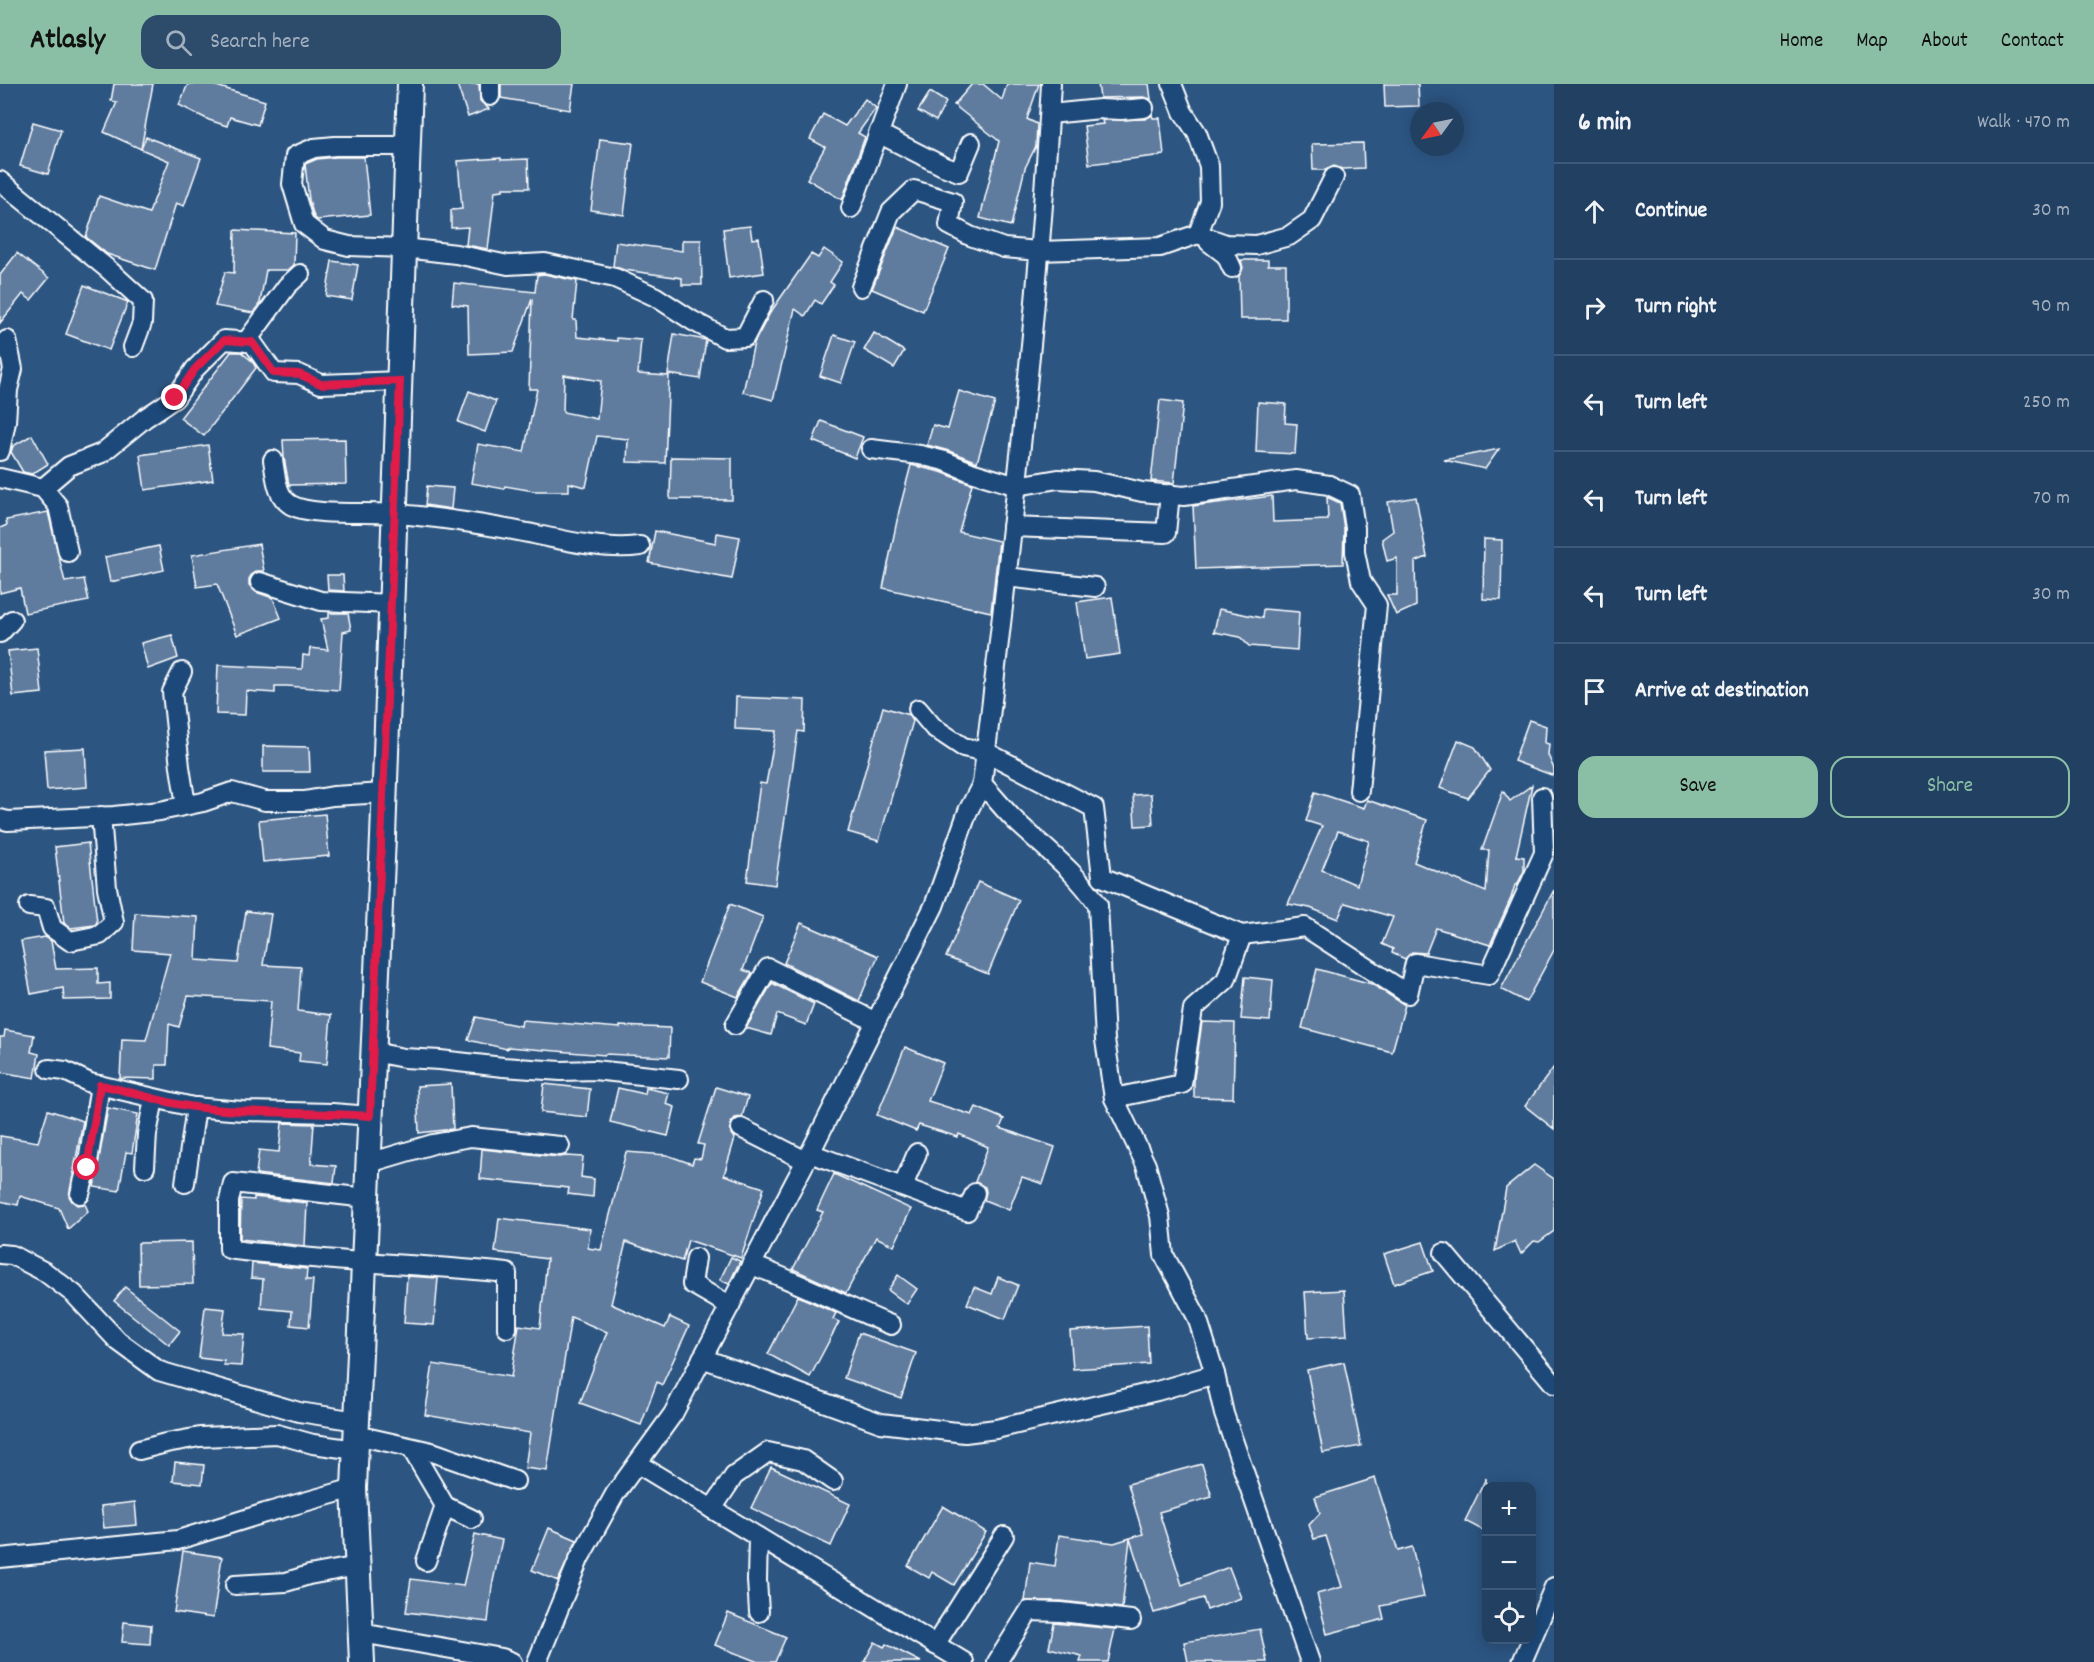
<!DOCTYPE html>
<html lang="en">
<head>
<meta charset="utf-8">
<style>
  :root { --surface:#214062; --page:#2d4b6b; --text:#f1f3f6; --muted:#a2afbe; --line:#3e5977; --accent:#8abfa5 }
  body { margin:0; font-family:Dekko,sans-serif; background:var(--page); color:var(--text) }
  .controls { position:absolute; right:18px; bottom:18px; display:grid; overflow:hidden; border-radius:12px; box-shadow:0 3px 15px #0003 }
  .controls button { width:54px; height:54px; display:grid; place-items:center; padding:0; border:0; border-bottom:2px solid var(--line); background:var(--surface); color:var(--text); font:30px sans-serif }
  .compass { position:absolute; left:1410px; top:18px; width:54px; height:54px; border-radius:50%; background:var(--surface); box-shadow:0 3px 15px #0003; rotate:237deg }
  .stop { position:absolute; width:18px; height:18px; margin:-14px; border:4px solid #e11d48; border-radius:50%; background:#fff }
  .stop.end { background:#e11d48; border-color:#fff; box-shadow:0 2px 6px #0008 }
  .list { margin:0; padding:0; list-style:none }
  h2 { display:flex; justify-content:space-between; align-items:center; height:78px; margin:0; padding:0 24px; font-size:26px }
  h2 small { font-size:20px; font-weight:400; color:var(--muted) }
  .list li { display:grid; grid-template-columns:39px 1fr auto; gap:18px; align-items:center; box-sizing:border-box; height:96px; padding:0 24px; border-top:2px solid var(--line) }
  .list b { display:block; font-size:22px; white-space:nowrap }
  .list em { font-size:20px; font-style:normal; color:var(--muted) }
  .actions { display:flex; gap:12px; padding:18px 24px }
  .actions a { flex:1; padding:14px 0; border:2px solid var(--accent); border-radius:18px; text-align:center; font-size:21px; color:var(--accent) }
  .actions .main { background:var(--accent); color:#111 }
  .icon { flex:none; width:33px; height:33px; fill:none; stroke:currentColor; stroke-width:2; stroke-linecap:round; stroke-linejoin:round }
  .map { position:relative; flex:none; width:1554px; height:1578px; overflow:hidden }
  header { display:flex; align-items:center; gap:36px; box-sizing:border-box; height:84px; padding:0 30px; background:var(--accent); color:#111 }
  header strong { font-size:28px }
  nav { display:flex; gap:33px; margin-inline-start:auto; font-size:21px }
  .search { width:420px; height:54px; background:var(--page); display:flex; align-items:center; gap:15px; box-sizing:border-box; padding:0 21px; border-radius:18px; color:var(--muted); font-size:22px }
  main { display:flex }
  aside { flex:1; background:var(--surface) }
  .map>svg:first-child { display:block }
</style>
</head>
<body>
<header>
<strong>Atlasly</strong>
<div class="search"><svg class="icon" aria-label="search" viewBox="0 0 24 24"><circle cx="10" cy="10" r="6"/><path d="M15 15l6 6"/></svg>Search here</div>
<nav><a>Home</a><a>Map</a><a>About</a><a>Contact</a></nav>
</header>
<main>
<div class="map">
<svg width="1554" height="1578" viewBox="0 0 1554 1578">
  <rect width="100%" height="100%" fill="#2c5582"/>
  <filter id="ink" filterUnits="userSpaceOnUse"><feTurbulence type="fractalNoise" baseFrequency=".0167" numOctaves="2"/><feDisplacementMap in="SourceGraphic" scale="12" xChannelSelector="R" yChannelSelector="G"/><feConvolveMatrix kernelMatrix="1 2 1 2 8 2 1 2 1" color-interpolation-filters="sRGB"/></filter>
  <g filter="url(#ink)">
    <g fill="#5e7c9f" stroke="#fff" stroke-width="1.5" fill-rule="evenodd">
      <polygon points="114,0 153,0 141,65 104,48 117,18 111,17"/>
      <polygon points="188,0 210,0 265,17 258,41 230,33 227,42 209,36 179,21"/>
      <polygon points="457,0 479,0 480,17 489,25 468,33"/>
      <polygon points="501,0 574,0 570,26 501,14"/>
      <polygon points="972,0 983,0 1002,16 1007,0 1039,0 1027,35 1037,40 1036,62 1025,84 1011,142 980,134 999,57 954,21"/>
      <polygon points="1098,0 1149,0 1151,15 1143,13 1100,14"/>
      <polygon points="1384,0 1418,0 1419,22 1385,23"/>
      <polygon points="930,8 946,18 936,37 918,27"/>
      <polygon points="865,15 876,24 858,49 865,53 842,116 807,95 825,63 810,55 823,30 845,42"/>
      <polygon points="1152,31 1153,34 1160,34 1164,71 1089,80 1084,42 1103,40 1102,36 1145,35"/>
      <polygon points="33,38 61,46 48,90 20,82"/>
      <polygon points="146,53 201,74 184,122 176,119 155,186 107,170 86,153 99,112 149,129 169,77 141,65"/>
      <polygon points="600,55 633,59 624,131 591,126"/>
      <polygon points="1363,59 1364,84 1342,85 1334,82 1326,86 1313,86 1312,60"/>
      <polygon points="336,73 364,73 370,131 317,136 314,133 309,116 305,80 317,75"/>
      <polygon points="501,74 501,76 528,75 529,104 503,104 503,106 495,107 488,165 466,161 468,143 451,144 451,126 462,125 458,77"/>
      <polygon points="750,142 752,155 759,154 764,189 729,194 723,145"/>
      <polygon points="897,143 949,165 923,227 872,205"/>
      <polygon points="235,146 295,149 294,181 287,186 266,186 260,219 253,229 215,222 225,188 234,189"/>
      <polygon points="682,156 701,156 702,201 682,201 682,194 624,186 613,182 616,158 682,167"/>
      <polygon points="824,165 843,178 830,198 834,201 821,220 815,216 805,232 795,225 773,316 743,308 754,259 770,229 811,170 818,174"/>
      <polygon points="17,169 49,194 31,216 23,210 0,239 0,191"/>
      <polygon points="1241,176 1268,176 1268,181 1286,181 1286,235 1240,235 1239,192 1243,184"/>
      <polygon points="332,177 358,181 352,216 326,212"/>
      <path d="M 544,190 L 577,197 L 573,236 L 576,236 L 577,253 L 617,257 L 617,254 L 641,256 L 638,290 L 669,292 L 665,379 L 627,378 L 628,355 L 597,352 L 586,403 L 569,399 L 569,407 L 534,407 L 505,402 L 504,405 L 471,399 L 478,360 L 524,368 L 537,305 L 529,305 L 532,215 L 513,268 L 469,270 L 468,222 L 452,220 L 454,199 L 535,208 L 537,191 ZM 564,291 L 601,297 L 597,335 L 563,328 Z"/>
      <polygon points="84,201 128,218 109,266 66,250"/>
      <polygon points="874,249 904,267 894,284 864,266"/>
      <polygon points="674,250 706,256 700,295 668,290"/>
      <polygon points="834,251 855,258 841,299 820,292"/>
      <polygon points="231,268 241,268 252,277 256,284 204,352 180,334"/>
      <polygon points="469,307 496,317 485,348 458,338"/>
      <polygon points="959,307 995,318 977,378 949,367 927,361 933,341 948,345"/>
      <polygon points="1160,316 1183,319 1174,399 1151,397"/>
      <polygon points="1258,318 1286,320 1285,339 1297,340 1295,370 1256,368"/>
      <polygon points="821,337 863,353 855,374 813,357"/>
      <polygon points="32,351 48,380 32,390 23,388 11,368 13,362"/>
      <polygon points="345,355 346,400 289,401 284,374 283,356"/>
      <polygon points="208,361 213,396 145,406 140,371"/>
      <polygon points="1499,365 1485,385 1444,376"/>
      <polygon points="671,373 732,374 732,416 670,415"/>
      <polygon points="911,381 941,388 972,400 959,448 999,457 991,528 883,504 899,427"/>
      <polygon points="427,402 453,404 451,425 425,421"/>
      <polygon points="1272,412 1273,438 1328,436 1327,413 1340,419 1344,445 1343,480 1196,485 1193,422"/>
      <polygon points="1416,413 1427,473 1415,478 1416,522 1396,531 1387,511 1397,511 1397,474 1387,477 1382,455 1393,447 1388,418"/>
      <polygon points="48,428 65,498 84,495 89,517 25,529 20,504 0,509 0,444 7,441 6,436"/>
      <polygon points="655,447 716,459 717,449 740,453 732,495 649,479"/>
      <polygon points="1484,455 1502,456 1501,516 1483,515"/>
      <polygon points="259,460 264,487 257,487 252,490 249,495 249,501 256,508 273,514 281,534 237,551 217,500 197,503 192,471"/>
      <polygon points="159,462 164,486 110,498 105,473"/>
      <polygon points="327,491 343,491 344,507 328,506"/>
      <polygon points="1112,513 1120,570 1085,575 1077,518"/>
      <polygon points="1219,525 1262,534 1263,525 1299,528 1297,566 1249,562 1240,553 1214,548"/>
      <polygon points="329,529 348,529 351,546 343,548 339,606 287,602 275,602 275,609 246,607 245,631 216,630 218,581 302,585 303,571 309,572 310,564 328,566 321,535 329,534"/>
      <polygon points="172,551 178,574 148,585 141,559"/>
      <polygon points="37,564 42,609 13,612 8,567"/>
      <polygon points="736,613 805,616 804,648 798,647 775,801 747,797 760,699 766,700 776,647 735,645"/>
      <polygon points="883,623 909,631 913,637 879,757 848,748"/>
      <polygon points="1529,636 1546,642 1545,659 1549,660 1548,671 1554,685 1554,692 1514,677"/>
      <polygon points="1458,656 1475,663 1490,686 1468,714 1440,704"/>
      <polygon points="263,662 309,663 310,688 263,688"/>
      <polygon points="85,664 87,703 47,706 44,666"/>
      <path d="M 1532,701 L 1516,772 L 1524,773 L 1524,787 L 1517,801 L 1515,801 L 1511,814 L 1490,861 L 1436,844 L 1426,869 L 1412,868 L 1405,875 L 1392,869 L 1393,865 L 1382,860 L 1393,833 L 1345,819 L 1338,835 L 1310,824 L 1288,820 L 1322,742 L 1306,737 L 1315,708 L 1364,724 L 1367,716 L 1427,736 L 1414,778 L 1486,808 L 1489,766 L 1482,766 L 1503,707 L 1510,717 ZM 1338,747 L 1369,757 L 1357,801 L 1322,786 Z"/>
      <polygon points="1151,710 1153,741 1135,742 1133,711"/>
      <polygon points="325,730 329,772 263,778 259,736"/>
      <polygon points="88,759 97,838 95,841 71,844 64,839 55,763"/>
      <polygon points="978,798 1019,816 988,890 946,873"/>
      <polygon points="1554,806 1554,866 1526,918 1501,905"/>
      <polygon points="730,820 763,833 743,886 752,889 738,913 700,898"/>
      <polygon points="246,827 271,830 263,881 301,883 298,927 331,931 327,980 299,977 300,969 267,965 271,917 188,912 179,943 169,940 167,981 156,981 156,995 120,994 122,955 146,956 170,869 133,866 135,829 198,833 196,876 238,879"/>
      <polygon points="801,839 878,872 859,917 784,879"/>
      <polygon points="45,853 51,857 56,885 98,884 98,900 110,899 110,915 64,916 63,904 31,910 21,857"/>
      <polygon points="1317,885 1372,900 1405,921 1392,968 1302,944"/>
      <polygon points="1245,893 1273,896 1270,937 1241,935"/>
      <polygon points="772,899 814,920 806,941 777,930 771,951 746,944"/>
      <polygon points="476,933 521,942 522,936 620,944 620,942 670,944 669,973 605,970 605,971 508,963 507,965 468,956"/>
      <polygon points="1202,938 1235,939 1233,1014 1194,1013 1194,994"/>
      <polygon points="5,946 34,951 31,968 39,970 35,994 0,988 0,953 4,953"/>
      <polygon points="905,963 943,979 928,1017 972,1031 976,1023 1004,1035 1000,1044 1055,1063 1043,1100 1022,1093 1009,1126 984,1116 986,1108 985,1103 975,1098 988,1063 959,1050 958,1053 919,1041 916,1047 877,1031"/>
      <polygon points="1554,983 1554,1045 1525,1022"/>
      <polygon points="451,1000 453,1045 419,1049 417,1002"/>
      <polygon points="544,1000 590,1005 587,1033 541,1028"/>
      <polygon points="716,1003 748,1013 742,1033 735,1034 731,1039 731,1050 735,1054 724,1091 764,1104 741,1174 688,1156 682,1177 626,1158 611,1220 665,1244 670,1233 689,1242 662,1301 657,1298 641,1341 580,1319 607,1248 571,1233 547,1387 525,1384 530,1349 425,1331 433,1280 511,1293 519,1241 540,1244 547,1175 495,1168 499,1134 590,1145 588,1164 601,1166 626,1068 667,1071 692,1080 694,1074 701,1075 704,1061 698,1060"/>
      <polygon points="618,1004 645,1010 646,1004 669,1009 666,1020 675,1023 668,1052 610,1038"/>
      <polygon points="108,1024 138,1030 132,1069 126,1068 119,1107 94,1103"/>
      <polygon points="48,1026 83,1037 69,1112 72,1117 77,1121 85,1120 88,1127 68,1145 59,1124 20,1112 18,1121 0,1117 0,1052 38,1058"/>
      <polygon points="282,1039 314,1040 311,1080 336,1082 334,1099 256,1090 259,1066 279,1068"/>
      <polygon points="482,1065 559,1073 566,1072 583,1073 581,1093 594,1095 593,1113 568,1110 569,1104 480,1095"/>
      <polygon points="1534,1081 1554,1095 1554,1147 1539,1158 1534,1157 1521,1170 1515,1157 1495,1167 1506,1104"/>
      <polygon points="834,1090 911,1125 894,1162 876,1153 846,1209 793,1185 823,1128 817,1126"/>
      <polygon points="254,1113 307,1119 305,1162 240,1155 241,1115 254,1116"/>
      <polygon points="192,1158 193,1200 139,1201 138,1159"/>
      <polygon points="1423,1158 1433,1187 1394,1200 1384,1170"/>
      <polygon points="731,1173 740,1177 729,1200 720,1196"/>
      <polygon points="252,1179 307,1185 306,1196 313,1196 309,1243 291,1241 292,1227 261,1224 263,1195 251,1194"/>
      <polygon points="898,1191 917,1205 907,1220 888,1206"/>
      <polygon points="407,1192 438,1194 434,1241 404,1239"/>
      <polygon points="998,1193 1018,1201 1005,1235 967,1220 974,1203 992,1210"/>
      <polygon points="125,1203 180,1247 169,1261 114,1217"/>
      <polygon points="1344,1206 1347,1252 1308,1254 1305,1208"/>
      <polygon points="798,1212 836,1229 833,1235 839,1238 810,1293 768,1270"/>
      <polygon points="205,1223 225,1225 222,1249 244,1250 241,1282 224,1281 224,1277 199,1274"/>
      <polygon points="1147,1242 1149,1280 1073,1285 1070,1247"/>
      <polygon points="859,1249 916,1269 901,1314 844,1294"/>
      <polygon points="1344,1278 1361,1362 1323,1369 1307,1286"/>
      <polygon points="175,1378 204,1381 202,1400 173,1397"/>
      <polygon points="1202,1380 1212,1413 1159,1428 1182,1501 1229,1483 1241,1514 1207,1526 1203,1514 1154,1529 1130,1455 1122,1524 1061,1517 1025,1517 1030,1478 1055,1482 1059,1451 1114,1459 1143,1450 1128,1400"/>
      <polygon points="771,1383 850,1420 831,1462 751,1424"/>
      <polygon points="1375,1394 1398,1467 1412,1463 1424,1513 1381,1522 1384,1535 1327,1550 1317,1510 1342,1503 1326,1452 1314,1455 1309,1441 1320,1429 1315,1413"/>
      <polygon points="1486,1394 1486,1448 1465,1437"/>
      <polygon points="135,1418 137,1441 104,1444 101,1422"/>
      <polygon points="943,1422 986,1448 954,1501 932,1488 929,1494 908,1482"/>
      <polygon points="549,1444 577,1456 558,1497 532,1486"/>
      <polygon points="475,1450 502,1456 492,1502 488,1538 406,1528 411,1495 463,1502"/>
      <polygon points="183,1467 222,1473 213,1534 174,1528"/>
      <polygon points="728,1529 786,1553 775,1578 758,1578 715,1561"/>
      <polygon points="124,1538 151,1541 150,1560 122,1558"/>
      <polygon points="1054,1539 1115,1545 1108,1578 1080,1578 1082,1572 1049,1564"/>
      <polygon points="1260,1545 1267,1578 1188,1578 1184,1558"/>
      <polygon points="875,1558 884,1563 886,1560 921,1578 864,1578"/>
    </g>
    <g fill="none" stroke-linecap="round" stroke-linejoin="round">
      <g stroke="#fff" stroke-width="22">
        <g id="street">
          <polyline points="490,0 490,12"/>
          <polyline points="1050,30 1100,25 1121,26 1144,24"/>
          <polyline points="878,49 943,82 959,88 971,59"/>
          <polyline points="408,62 335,62 314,64 295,72 292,100 304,140 325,156 349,162 404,164 456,170 508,181 545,179 615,194 656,213 693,237 725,254 745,253 764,216"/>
          <polyline points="0,97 109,186 143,217 142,239 133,263"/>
          <polyline points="851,124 897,0"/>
          <polyline points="1198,150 1226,160 1256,161 1289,152 1312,136 1334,93"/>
          <polyline points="1209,158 1226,171 1232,184"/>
          <polyline points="861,203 891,128 914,106 953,118 949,141 970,152 1004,164 1039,167 1160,163 1198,150 1210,118 1209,82 1197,49 1183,28 1172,0"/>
          <polyline points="246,258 287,202 300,190"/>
          <polyline points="871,365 920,371 945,377 971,388 1017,402 1058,395 1094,397 1142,408 1184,412 1296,396 1329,401 1350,411 1355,444 1355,468 1361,497 1377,521 1359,707"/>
          <polyline points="0,367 6,338 8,306 13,285 7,256"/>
          <path d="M 273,376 C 276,392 276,412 291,421 C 313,433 369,427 396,430 C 438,433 481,440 523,448 C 559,455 604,467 640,462"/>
          <polyline points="0,394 43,404 58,422 68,468"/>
          <polyline points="43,404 69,382 102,369 145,334 175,314 195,285 224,256 252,258 274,289 299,290 321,300 400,297"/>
          <polyline points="1012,443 1166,449 1170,410"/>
          <polyline points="1006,493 1095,503"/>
          <polyline points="260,498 321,517 392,520"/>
          <polyline points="0,549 12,536"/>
          <polyline points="182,588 172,608 180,683 186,721"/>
          <polyline points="918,625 933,643 963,663 986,668 1094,724 1102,793 1242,851 1305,843 1408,910 1415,879 1489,891 1544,769 1542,713"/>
          <path d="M 982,700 C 995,713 1006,729 1020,741 C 1048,767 1077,789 1098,821 L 1105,956 L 1114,1014 L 1146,1081 L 1160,1132 L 1164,1171 L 1197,1233 L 1215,1290 L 1224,1330 L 1310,1578"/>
          <polyline points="0,735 8,737 114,732 160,727 203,718 232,708 265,717 304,717 333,712 385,709"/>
          <polyline points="29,822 46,824 52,844 70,857 100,851 114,838 107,804 101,732"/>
          <polyline points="735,941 768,884 876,938"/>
          <polyline points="373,968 404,974 440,976 503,983 561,987 594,986 679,995"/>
          <polyline points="49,985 65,987 90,999 193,1023 243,1027 332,1029 371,1032"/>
          <polyline points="1114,1014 1182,1000 1193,925 1226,896 1242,851"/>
          <polyline points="741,1044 806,1077"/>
          <polyline points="810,1069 967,1127 975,1109"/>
          <polyline points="369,1079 433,1060 471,1053 560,1062"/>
          <polyline points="145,1083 147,1050 154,1015"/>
          <polyline points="185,1099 196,1023"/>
          <polyline points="903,1102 917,1069"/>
          <polyline points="80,1110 87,1084 100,1001"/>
          <path d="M 367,1114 L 233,1099 L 229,1117 L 229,1165 C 250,1169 271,1169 292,1172 C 364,1180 435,1181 507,1189 L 507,1244"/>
          <polyline points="1444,1169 1554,1300"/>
          <polyline points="0,1170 12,1171 45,1188 74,1210 118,1257 159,1287 299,1328 357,1337"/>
          <polyline points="696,1174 692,1200 730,1222"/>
          <path d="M 751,1181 C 799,1198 844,1222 891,1241"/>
          <polyline points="702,1274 881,1339 965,1349 996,1345 1157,1307 1215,1290"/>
          <polyline points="356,1351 432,1368 515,1397"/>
          <polyline points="411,1364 445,1422 426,1477"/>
          <polyline points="139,1366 166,1359 200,1353 277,1350 313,1360 356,1366"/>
          <polyline points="638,1380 964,1578"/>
          <polyline points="445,1422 472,1435"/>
          <polyline points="712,1425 734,1392 768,1368 803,1376 833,1397"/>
          <polyline points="758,1453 757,1496 759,1528"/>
          <polyline points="0,1474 178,1456 265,1429 354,1404"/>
          <polyline points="235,1501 286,1498 309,1491 358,1482"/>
          <polyline points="361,1549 502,1574 512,1578"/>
          <polyline points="935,1561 1004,1452"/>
          <path d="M 537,1578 L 579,1475 L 615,1410 L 673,1330 L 810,1069 L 934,822 L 968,727 L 982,700 C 1010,468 1038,234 1051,0"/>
          <polyline points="997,1578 1029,1527 1061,1528 1131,1536"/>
          <polyline points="1522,1578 1554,1503"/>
        </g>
      </g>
      <g stroke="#fff" stroke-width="28">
        <polyline id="secondary" points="362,1578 354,1404 383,753 410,0"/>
      </g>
      <use href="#street" stroke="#1f4a7a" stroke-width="18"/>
      <use href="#secondary" stroke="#1f4a7a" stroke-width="24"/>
    </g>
  </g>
  <g fill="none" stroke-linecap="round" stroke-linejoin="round" filter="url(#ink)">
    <path stroke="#e11d48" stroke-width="8" d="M 87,1084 L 100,1001 C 131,1007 162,1019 194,1023 C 253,1031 312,1027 370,1032 L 400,297 L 321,300 L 299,290 L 274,289 L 252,258 L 224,256 L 195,285 L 175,314"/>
  </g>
</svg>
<div class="controls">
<button>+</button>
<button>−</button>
<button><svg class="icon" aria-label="locate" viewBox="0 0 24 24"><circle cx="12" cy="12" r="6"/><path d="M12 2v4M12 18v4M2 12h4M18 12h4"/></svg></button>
</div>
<svg class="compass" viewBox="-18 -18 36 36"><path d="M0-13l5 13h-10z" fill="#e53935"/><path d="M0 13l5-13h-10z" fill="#a2afbe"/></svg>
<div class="stop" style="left:87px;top:1084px"></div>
<div class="stop end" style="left:175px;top:314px"></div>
</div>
<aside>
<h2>6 min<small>Walk · 470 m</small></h2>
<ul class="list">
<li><svg class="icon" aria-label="ahead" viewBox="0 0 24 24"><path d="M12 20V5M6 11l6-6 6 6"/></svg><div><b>Continue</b></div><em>30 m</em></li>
<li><svg class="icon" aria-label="right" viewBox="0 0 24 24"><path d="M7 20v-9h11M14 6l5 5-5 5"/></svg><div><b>Turn right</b></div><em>90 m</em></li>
<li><svg class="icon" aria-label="left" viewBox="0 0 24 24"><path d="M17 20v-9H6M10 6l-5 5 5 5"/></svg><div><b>Turn left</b></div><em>250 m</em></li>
<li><svg class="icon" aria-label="left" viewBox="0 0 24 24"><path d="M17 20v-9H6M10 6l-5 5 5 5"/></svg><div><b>Turn left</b></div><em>70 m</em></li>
<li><svg class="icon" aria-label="left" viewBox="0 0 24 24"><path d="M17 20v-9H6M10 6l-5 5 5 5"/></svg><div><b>Turn left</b></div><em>30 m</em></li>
<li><svg class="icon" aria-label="arrive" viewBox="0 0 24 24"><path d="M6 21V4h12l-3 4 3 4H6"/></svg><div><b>Arrive at destination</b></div></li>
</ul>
<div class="actions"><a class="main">Save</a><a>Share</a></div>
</aside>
</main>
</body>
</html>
